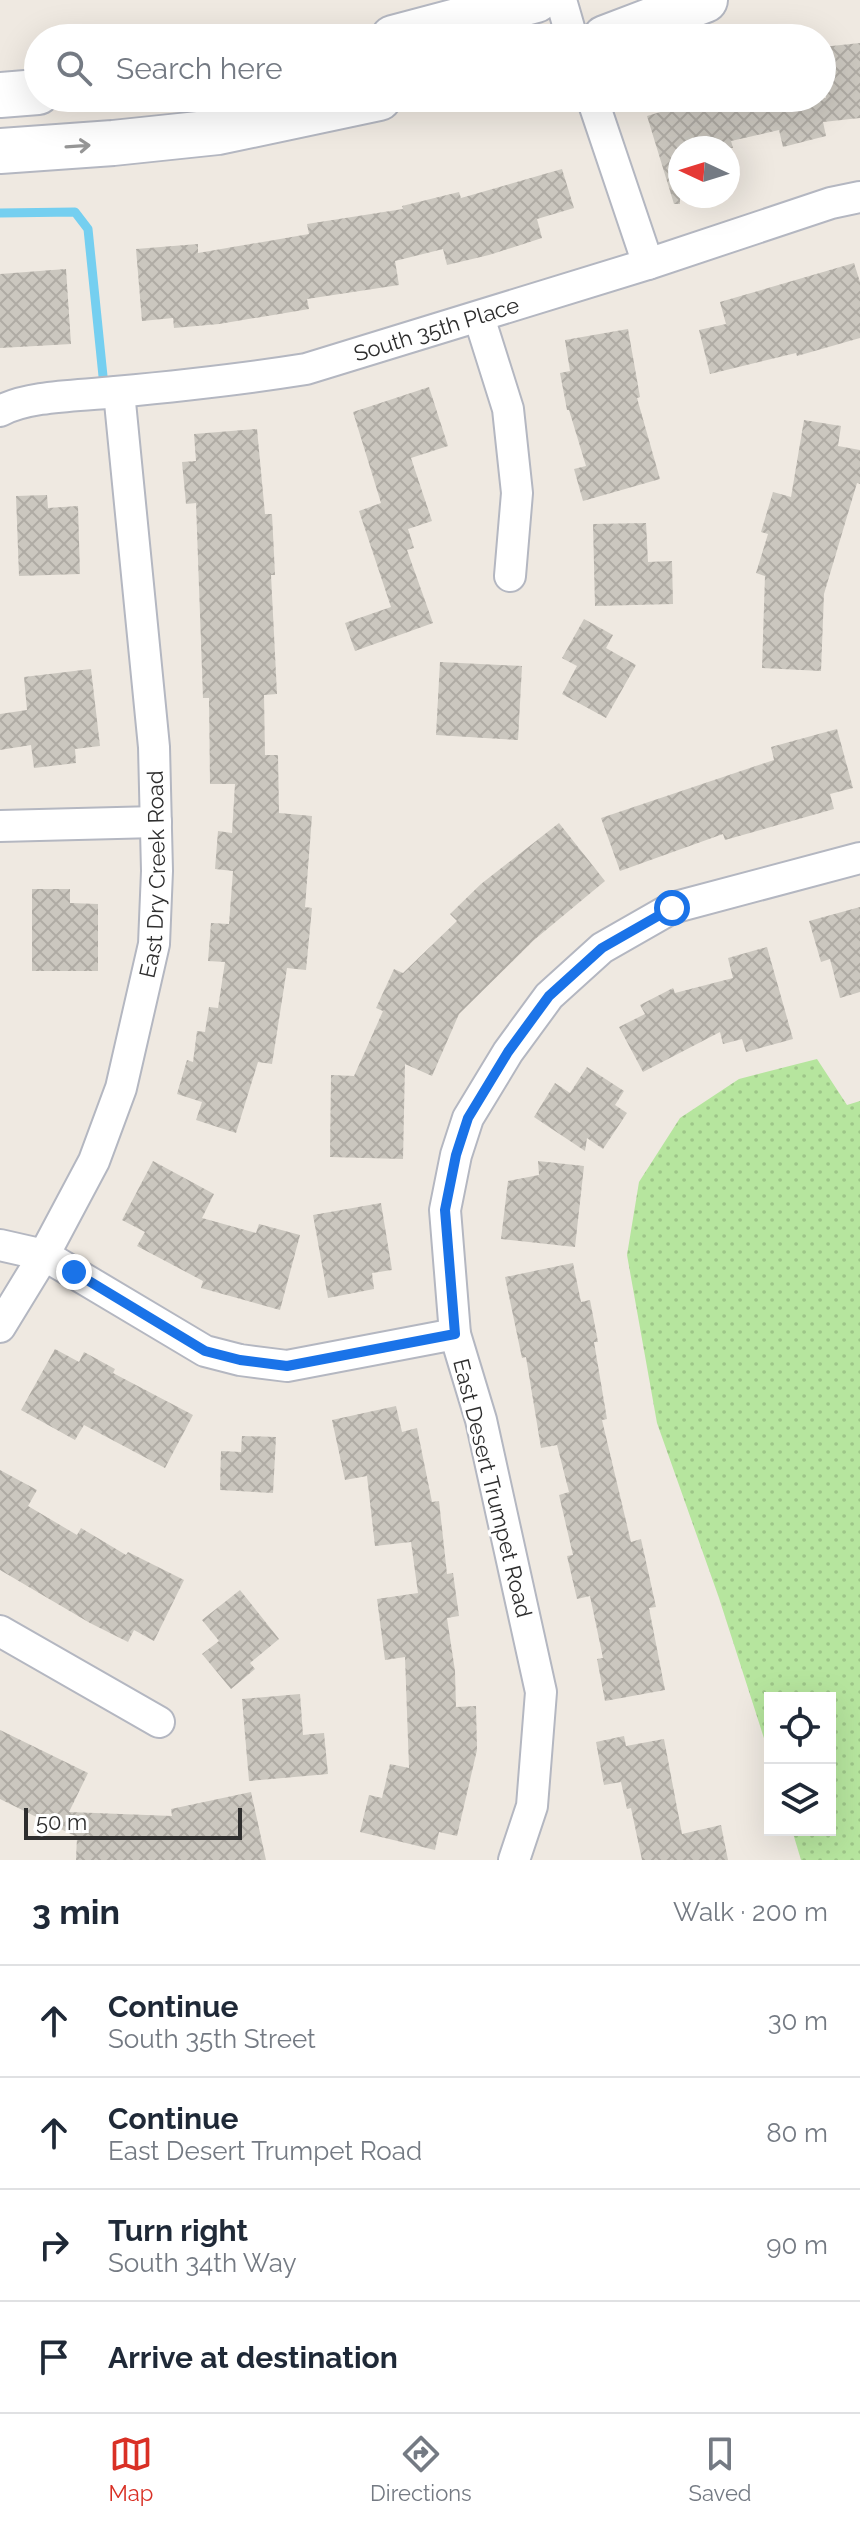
<!DOCTYPE html>
<html lang="en">
<head>
<meta charset="utf-8">
<style>
  :root { --surface:#fff; --page:#f2f2f3; --text:#1f2937; --muted:#747a83; --line:#e0e1e3; --accent:#d93025 }
  body { margin:0; font-family:Raleway,sans-serif; background:var(--page); color:var(--text) }
  .controls { position:absolute; right:24px; bottom:24px; display:grid; overflow:hidden; border-radius:0px; box-shadow:0 8px 32px #0002 }
  .controls button { width:72px; height:72px; display:grid; place-items:center; padding:0; border:0; border-bottom:2px solid var(--line); background:var(--surface); color:var(--text); font:40px sans-serif }
  .compass { position:absolute; left:668px; top:136px; width:72px; height:72px; border-radius:50%; background:var(--surface); box-shadow:0 8px 32px #0002; rotate:274deg }
  .scale { position:absolute; left:24px; bottom:20px; width:218px; box-sizing:border-box; padding-left:8px; border:4px solid #2e2e2e; border-top:0; font-size:22px; line-height:28px; white-space:nowrap; color:#2e2e2e; -webkit-text-stroke:6px #fff; paint-order:stroke }
  .stop { position:absolute; width:24px; height:24px; margin:-18px; border:6px solid #1a73e8; border-radius:50%; background:#fff }
  .stop.end { background:#1a73e8; border-color:#fff; box-shadow:0 2px 8px #0008 }
  .list { margin:0; padding:0; list-style:none }
  h2 { display:flex; justify-content:space-between; align-items:center; height:104px; margin:0; padding:0 32px; font-size:34px }
  h2 small { font-size:26px; font-weight:400; color:var(--muted) }
  .list li { display:grid; grid-template-columns:52px 1fr auto; gap:24px; align-items:center; box-sizing:border-box; height:112px; padding:0 32px; border-top:2px solid var(--line) }
  .list b { display:block; font-size:30px; white-space:nowrap }
  .list p { margin:0; font-size:26px; white-space:nowrap; color:var(--muted) }
  .list em { font-size:26px; font-style:normal; color:var(--muted) }
  .icon { flex:none; width:44px; height:44px; fill:none; stroke:currentColor; stroke-width:2; stroke-linecap:round; stroke-linejoin:round }
  .map { position:relative; flex:none; width:860px; height:1860px; overflow:hidden }
  .search { position:absolute; background:var(--surface); box-shadow:0 8px 32px #0002; left:24px; right:24px; top:24px; height:88px; display:flex; align-items:center; gap:20px; box-sizing:border-box; padding:0 28px; border-radius:44px; color:var(--muted); font-size:30px }
  .sheet { height:552px; background:var(--surface) }
  nav { display:flex; justify-content:space-around; align-items:center; box-sizing:border-box; height:112px; border-top:2px solid var(--line); background:var(--surface); font-size:22px; color:var(--muted) }
  nav a { display:grid; justify-items:center; gap:4px }
  nav .on { color:var(--accent) }
  .map>svg:first-child { display:block }
</style>
</head>
<body>
<div class="map">
<svg width="860" height="1860" viewBox="0 0 860 1860">
  <defs>
    <pattern id="grass-dots" width="8" height="8" patternUnits="userSpaceOnUse" patternTransform="scale(2)"><rect width="8" height="8" fill="#b6e59e"/><path d="M2 2h.1M6 6h.1" fill="none" stroke="#9dc588" stroke-width="1.8" stroke-linecap="round"/></pattern>
    <pattern id="building-cross-hatch" width="8" height="8" patternUnits="userSpaceOnUse" patternTransform="scale(2)"><rect width="8" height="8" fill="#cbc7bf"/><path d="M0 0l8 8M0 8l8-8" fill="none" stroke="#afaba4"/></pattern>
  </defs>
  <rect width="100%" height="100%" fill="#efe9e1"/>
  <polygon fill="url(#grass-dots)" points="817,1059 847,1105 860,1101 860,1860 801,1860 792,1830 830,1830 830,1698 770,1698 770,1757 719,1598 657,1423 627,1255 639,1182 680,1118 739,1079"/>
  <g fill="none" stroke-linecap="round" stroke-linejoin="round">
    <polyline stroke="#75cff0" stroke-width="9" points="0,213 75,212 88,229 103,376"/>
  </g>
  <g fill="url(#building-cross-hatch)">
    <polygon points="860,43 860,118 823,122 826,136 783,147 779,130 731,141 733,148 680,148 680,204 674,204 647,116 707,98 826,98 822,47"/>
    <polygon points="562,169 574,208 537,219 542,238 489,255 447,265 443,249 395,261 399,285 307,299 309,309 219,324 174,328 173,318 142,321 136,249 198,244 198,253 309,234 307,224 403,209 402,206 459,192 461,198"/>
    <polygon points="854,263 860,282 860,338 797,356 796,353 710,374 699,330 726,324 720,302"/>
    <polygon points="66,269 71,344 0,348 0,274"/>
    <polygon points="628,329 640,397 637,398 660,479 583,501 574,469 586,466 569,410 567,410 560,373 570,371 565,340"/>
    <polygon points="429,387 448,446 411,458 432,521 408,529 414,548 407,550 433,623 355,651 345,623 391,607 359,511 381,503 353,412"/>
    <polygon points="804,420 841,426 838,446 860,450 860,484 857,483 824,594 821,671 762,668 765,576 756,573 768,534 761,532 773,492 791,497"/>
    <polygon points="257,429 265,514 272,514 275,575 271,575 277,694 264,695 265,755 278,755 279,813 312,816 305,907 312,908 306,970 287,968 272,1064 258,1062 236,1133 196,1120 202,1102 177,1094 187,1060 193,1062 197,1031 205,1032 209,1007 218,1008 225,962 208,961 211,923 229,924 233,871 215,869 218,831 232,833 235,784 210,784 209,698 203,698 196,503 186,504 182,462 196,461 194,434"/>
    <polygon points="47,495 48,508 78,506 80,574 19,576 16,496"/>
    <polygon points="646,523 648,562 672,561 673,604 595,606 593,524"/>
    <polygon points="584,619 613,635 606,648 636,665 606,718 562,694 577,666 562,658"/>
    <polygon points="440,662 522,666 518,740 436,735"/>
    <polygon points="91,669 100,746 75,749 76,763 34,768 31,745 0,750 0,714 27,710 24,677"/>
    <polygon points="837,729 853,788 830,794 834,809 725,840 723,834 620,871 601,818 774,760 771,747"/>
    <polygon points="559,823 605,881 534,940 459,1014 432,1076 405,1064 403,1159 330,1157 331,1075 354,1076 383,1011 376,1008 394,969 403,973 457,921 450,914 481,884"/>
    <polygon points="32,889 70,889 70,903 98,904 98,971 32,971"/>
    <polygon points="860,907 860,992 840,998 830,959 821,962 809,921"/>
    <polygon points="767,947 793,1039 746,1052 742,1039 723,1044 720,1032 643,1072 619,1027 645,1014 640,1005 673,988 675,993 733,978 728,958"/>
    <polygon points="587,1067 624,1091 615,1105 627,1113 603,1149 587,1138 585,1151 534,1117 555,1083 570,1093"/>
    <polygon points="153,1161 214,1194 202,1218 256,1233 259,1224 300,1235 280,1310 201,1288 203,1281 137,1246 145,1232 122,1220"/>
    <polygon points="538,1161 584,1166 575,1247 501,1239 508,1181 539,1175"/>
    <polygon points="381,1203 392,1270 372,1273 374,1289 328,1298 313,1215"/>
    <polygon points="573,1263 581,1302 590,1300 598,1342 594,1342 607,1419 602,1420 631,1542 641,1539 656,1607 649,1608 665,1690 605,1701 597,1659 603,1658 590,1596 577,1599 567,1556 573,1555 559,1495 569,1492 557,1445 541,1448 526,1357 522,1358 505,1277"/>
    <polygon points="55,1349 79,1362 84,1352 115,1369 113,1373 193,1415 165,1468 84,1425 75,1440 21,1410"/>
    <polygon points="396,1406 402,1432 417,1428 432,1502 439,1501 447,1574 453,1573 459,1616 447,1618 455,1671 456,1707 476,1706 477,1750 457,1836 439,1832 435,1850 360,1832 369,1795 382,1798 390,1764 409,1768 405,1657 385,1660 377,1599 418,1593 411,1542 375,1546 367,1476 345,1480 332,1420"/>
    <polygon points="242,1436 276,1437 273,1493 220,1490 221,1451 241,1452"/>
    <polygon points="0,1470 37,1490 28,1506 77,1535 81,1528 126,1555 128,1552 184,1580 154,1641 134,1630 128,1642 90,1623 0,1570"/>
    <polygon points="240,1590 279,1639 250,1663 255,1669 231,1689 202,1654 219,1641 202,1620"/>
    <polygon points="300,1694 303,1735 324,1733 328,1774 249,1781 242,1699"/>
    <polygon points="0,1730 88,1773 69,1812 172,1816 171,1809 251,1792 266,1860 76,1860 77,1837 0,1799"/>
    <polygon points="624,1736 626,1746 664,1739 682,1834 721,1825 728,1860 642,1860 631,1808 627,1809 621,1782 604,1785 596,1742"/>
  </g>
  <g fill="none" stroke-linecap="round" stroke-linejoin="round">
    <g stroke="#b4b7c1" stroke-width="34">
      <g id="street">
        <polyline points="561,0 572,38"/>
        <polyline points="592,98 648,264"/>
        <polyline points="479,317 508,409 517,493 510,576"/>
        <path id="s1" d="M 0,411 C 30,395 81,396 115,392 C 179,386 243,379 306,369 L 648,264 L 831,203 L 860,197"/>
        <polyline points="0,826 156,822"/>
        <polyline points="0,1245 44,1255 205,1351 240,1360 287,1366 455,1334"/>
        <path id="s2" d="M 0,1327 L 44,1255 L 94,1161 L 121,1088 L 154,944 L 157,871 L 154,747 L 119,392"/>
        <polyline points="0,1631 159,1722"/>
        <polyline points="514,1860 532,1806 541,1692 481,1420 455,1334 445,1210 456,1155 468,1118 508,1052 549,996 602,948 672,908 860,858"/>
      </g>
    </g>
    <g stroke="#b4b7c1" stroke-width="48">
      <g id="secondary">
        <polyline points="393,38 536,0"/>
        <polyline points="605,38 705,0"/>
        <polyline points="0,95 38,92"/>
        <polyline points="0,151 113,143 218,132 379,98"/>
      </g>
    </g>
    <use href="#street" stroke="#fff" stroke-width="30"/>
    <use href="#secondary" stroke="#fff" stroke-width="44"/>
  </g>
  <defs><path id="oneway-shaft" d="M-6 0H5M1.5-3L5.5 0L1.5 3" fill="none" stroke-width="1.6" stroke-linecap="round" stroke-linejoin="round" transform="scale(2)"/></defs>
  <use stroke="#969696" href="#oneway-shaft" transform="translate(78 146) rotate(-4)"/>
  <g fill="none" stroke-linecap="round" stroke-linejoin="round">
    <polyline stroke="#1a73e8" stroke-width="10" points="74,1272 205,1351 240,1360 287,1366 455,1334 445,1210 456,1155 468,1118 508,1052 549,996 602,948 672,908"/>
  </g>
  <g text-anchor="middle" stroke-width="6" stroke-linejoin="round" paint-order="stroke">
    <g font-size="22" fill="#2e2e2e" stroke="#fff">
      <text dy="8" stroke="none"><textPath href="#s1" startOffset="446">South 35th Place</textPath></text>
      <text dy="8" stroke="none"><textPath href="#s2" startOffset="486">East Dry Creek Road</textPath></text>
      <text transform="translate(493 1488) rotate(76)" y="8">East Desert Trumpet Road</text>
    </g>
  </g>
</svg>
<div class="controls">
<button><svg class="icon" aria-label="locate" viewBox="0 0 24 24"><circle cx="12" cy="12" r="6"/><path d="M12 2v4M12 18v4M2 12h4M18 12h4"/></svg></button>
<button><svg class="icon" aria-label="layers" viewBox="0 0 24 24"><path d="M12 4l9 5-9 5-9-5zM3 14l9 5 9-5"/></svg></button>
</div>
<svg class="compass" viewBox="-18 -18 36 36"><path d="M0-13l5 13h-10z" fill="#e53935"/><path d="M0 13l5-13h-10z" fill="#747a83"/></svg>
<div class="scale">50 m</div>
<div class="stop" style="left:672px;top:908px"></div>
<div class="stop end" style="left:74px;top:1272px"></div>
<div class="search"><svg class="icon" aria-label="search" viewBox="0 0 24 24"><circle cx="10" cy="10" r="6"/><path d="M15 15l6 6"/></svg>Search here</div>
</div>
<section class="sheet">
<h2>3 min<small>Walk · 200 m</small></h2>
<ul class="list">
<li><svg class="icon" aria-label="ahead" viewBox="0 0 24 24"><path d="M12 20V5M6 11l6-6 6 6"/></svg><div><b>Continue</b><p>South 35th Street</p></div><em>30 m</em></li>
<li><svg class="icon" aria-label="ahead" viewBox="0 0 24 24"><path d="M12 20V5M6 11l6-6 6 6"/></svg><div><b>Continue</b><p>East Desert Trumpet Road</p></div><em>80 m</em></li>
<li><svg class="icon" aria-label="right" viewBox="0 0 24 24"><path d="M7 20v-9h11M14 6l5 5-5 5"/></svg><div><b>Turn right</b><p>South 34th Way</p></div><em>90 m</em></li>
<li><svg class="icon" aria-label="arrive" viewBox="0 0 24 24"><path d="M6 21V4h12l-3 4 3 4H6"/></svg><div><b>Arrive at destination</b></div></li>
</ul>
</section>
<nav>
<a class="on"><svg class="icon" aria-label="map" viewBox="0 0 24 24"><path d="M3 6l6-2 6 2 6-2v14l-6 2-6-2-6 2zM9 4v14M15 6v14"/></svg>Map</a>
<a><svg class="icon" aria-label="directions" viewBox="0 0 24 24"><path d="M12 3l9 9-9 9-9-9zM9 14v-3h6M13 9l2 2-2 2"/></svg>Directions</a>
<a><svg class="icon" aria-label="saved" viewBox="0 0 24 24"><path d="M7 4h10v16l-5-4-5 4z"/></svg>Saved</a>
</nav>
</body>
</html>
